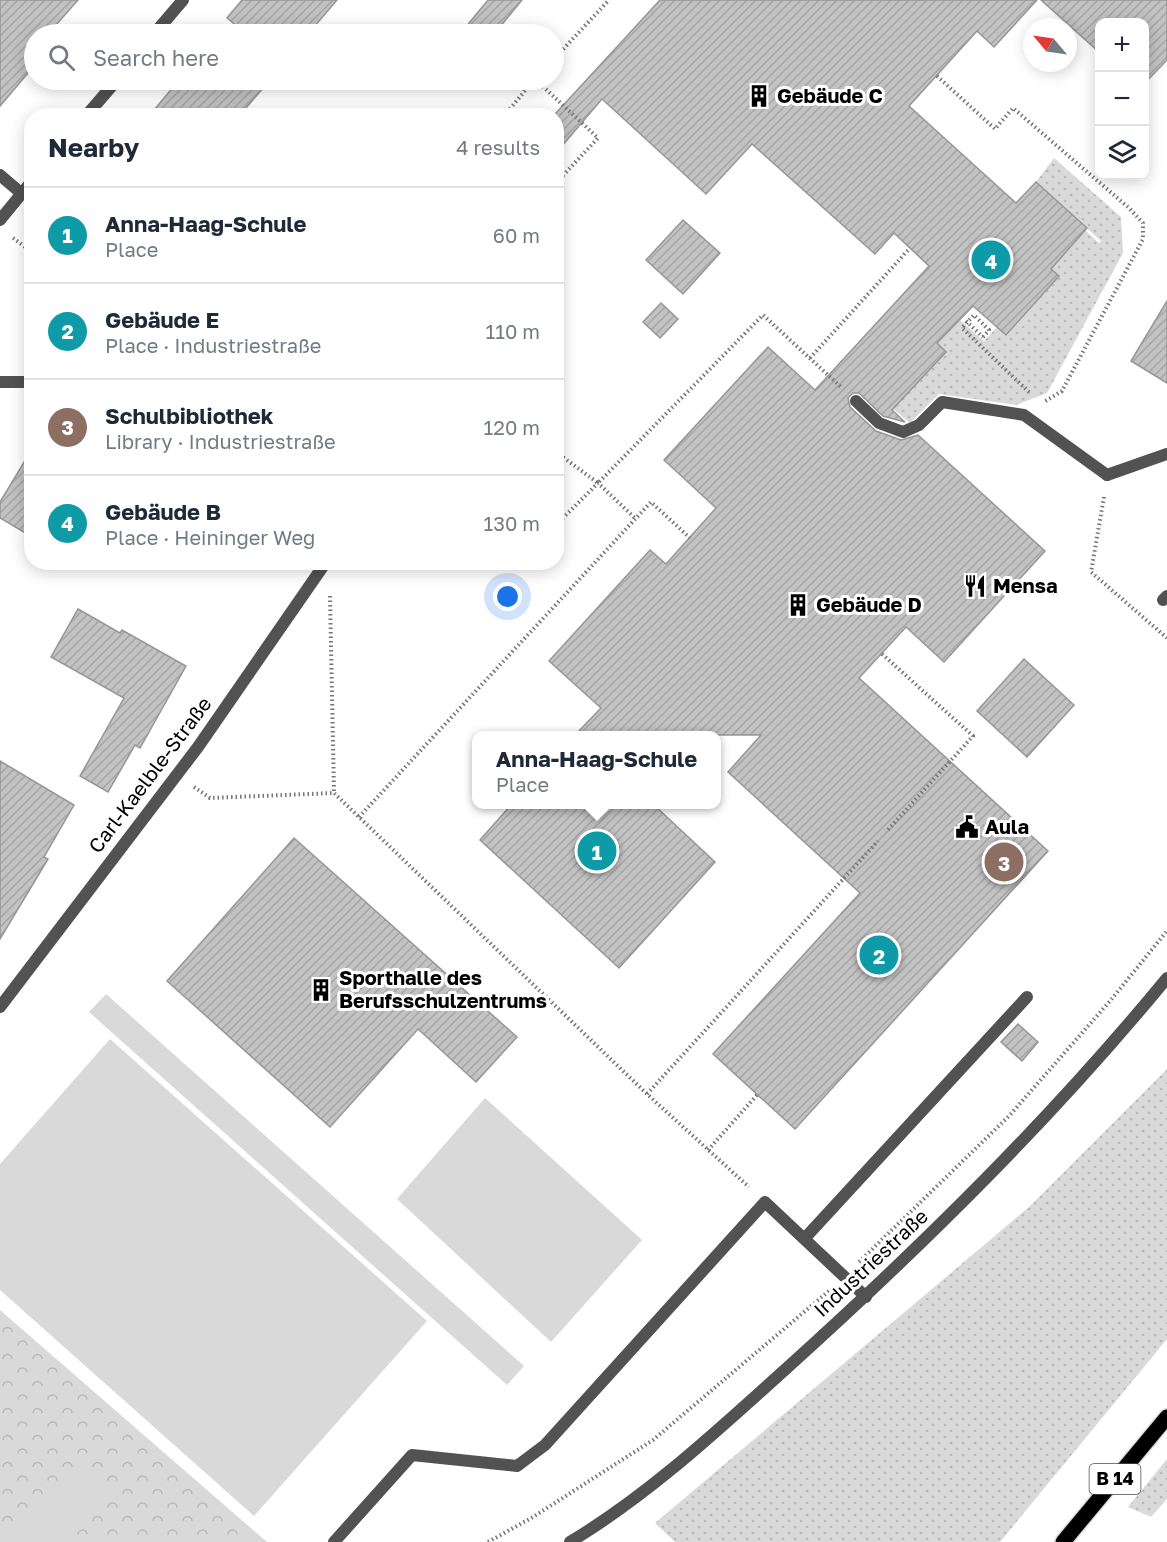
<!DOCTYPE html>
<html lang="en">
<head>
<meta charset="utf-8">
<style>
  :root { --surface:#fff; --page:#f2f2f3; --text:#1f2937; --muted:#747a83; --line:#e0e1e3; --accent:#000 }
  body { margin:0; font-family:"Golos Text",sans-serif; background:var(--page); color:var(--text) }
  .controls { position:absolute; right:18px; top:18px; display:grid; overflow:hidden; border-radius:12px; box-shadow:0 3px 15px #0003 }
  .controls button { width:54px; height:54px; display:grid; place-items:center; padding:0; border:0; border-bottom:2px solid var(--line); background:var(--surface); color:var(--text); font:30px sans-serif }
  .compass { position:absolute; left:1023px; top:18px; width:54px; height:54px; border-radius:50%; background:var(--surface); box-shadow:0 3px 15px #0003; rotate:299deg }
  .you { position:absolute; left:508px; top:597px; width:21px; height:21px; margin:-15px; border:4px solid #fff; border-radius:50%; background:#1a73e8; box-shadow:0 0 0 9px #1a73e833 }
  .badge { display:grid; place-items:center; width:39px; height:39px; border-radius:50%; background:var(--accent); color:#fff; font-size:20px; font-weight:700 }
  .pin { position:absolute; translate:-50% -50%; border:3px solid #fff; box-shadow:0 2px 6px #0006 }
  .popup { position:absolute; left:472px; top:731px; width:249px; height:78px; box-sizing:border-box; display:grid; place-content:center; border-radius:12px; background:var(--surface); filter:drop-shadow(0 2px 4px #0005); font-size:20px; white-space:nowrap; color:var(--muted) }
  .popup b { font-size:22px; color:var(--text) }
  .popup::after { content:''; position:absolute; left:50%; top:100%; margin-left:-12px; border:12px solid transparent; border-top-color:var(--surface) }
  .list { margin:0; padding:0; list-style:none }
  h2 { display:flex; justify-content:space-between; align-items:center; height:78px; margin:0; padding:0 24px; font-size:26px }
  h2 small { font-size:20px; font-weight:400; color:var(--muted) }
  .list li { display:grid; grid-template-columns:39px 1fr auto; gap:18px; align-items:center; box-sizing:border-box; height:96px; padding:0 24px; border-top:2px solid var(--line) }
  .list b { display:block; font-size:22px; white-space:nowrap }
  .list p { margin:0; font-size:20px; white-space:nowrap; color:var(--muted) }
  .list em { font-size:20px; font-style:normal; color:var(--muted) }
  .icon { flex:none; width:33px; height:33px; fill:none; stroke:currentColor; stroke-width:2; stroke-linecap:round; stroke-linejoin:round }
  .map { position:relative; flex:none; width:1167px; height:1542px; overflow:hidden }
  .search { position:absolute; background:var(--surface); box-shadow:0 3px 15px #0003; left:24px; top:24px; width:540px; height:66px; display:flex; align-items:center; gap:15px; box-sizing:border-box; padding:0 21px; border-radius:33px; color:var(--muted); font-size:22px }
  .panel { position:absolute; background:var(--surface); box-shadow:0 3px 15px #0003; left:24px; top:108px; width:540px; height:462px; border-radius:24px }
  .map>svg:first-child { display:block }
</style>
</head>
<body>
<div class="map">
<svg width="1167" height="1542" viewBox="0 0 1167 1542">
  <defs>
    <pattern id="grass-dots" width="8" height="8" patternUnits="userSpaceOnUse" patternTransform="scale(1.5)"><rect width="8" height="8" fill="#d9d9d9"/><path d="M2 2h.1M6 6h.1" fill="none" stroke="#b8b8b8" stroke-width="1.8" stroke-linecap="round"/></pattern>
    <pattern id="park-crowns" width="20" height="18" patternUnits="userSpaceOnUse" patternTransform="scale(1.5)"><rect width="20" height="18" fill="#d9d9d9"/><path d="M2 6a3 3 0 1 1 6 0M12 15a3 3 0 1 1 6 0" fill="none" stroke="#b8b8b8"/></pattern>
    <pattern id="building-hatch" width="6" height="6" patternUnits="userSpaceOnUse" patternTransform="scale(1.5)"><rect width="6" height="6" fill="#c2c2c2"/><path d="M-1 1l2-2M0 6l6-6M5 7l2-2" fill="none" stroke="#a5a5a5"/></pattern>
  </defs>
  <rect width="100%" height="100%" fill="#fff"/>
  <g fill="url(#grass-dots)">
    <polygon points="1054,158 1121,217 1123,253 1047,393 1016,405 939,394 910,423 893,409 946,352 937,343 960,320 984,341 997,327 1007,335 1059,277 1051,269 1085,230 1099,243 1101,241 1036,182"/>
    <polygon points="1167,1069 1167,1339 1000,1542 675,1542 655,1523 1029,1207"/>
    <polygon points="1167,1459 1167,1499 1151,1517 1128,1507"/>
  </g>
  <polygon fill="url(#park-crowns)" points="0,1310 245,1523 267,1542 0,1542"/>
  <g fill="#d9d9d9">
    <polygon points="106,994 524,1366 507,1385 89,1012"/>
    <polygon points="110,1039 427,1321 254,1516 0,1290 0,1164"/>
    <polygon points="485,1098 642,1240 551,1342 397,1199"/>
    <polygon points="79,1465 112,1494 69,1542 15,1542 12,1538"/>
  </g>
  <g fill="url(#building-hatch)" stroke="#969696" stroke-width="1.5">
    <polygon points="0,0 78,0 48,34 34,34 34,66 0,106"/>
    <polygon points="242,0 337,0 308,34 246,34 227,18"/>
    <polygon points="488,0 522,0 494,34 460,34"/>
    <polygon points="660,0 1037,0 994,47 977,31 909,106 1016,203 1036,182 1087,228 1051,269 1059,276 1006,335 973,306 937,343 946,352 892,410 905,422 883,416 859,393 853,393 848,398 850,407 876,431 901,440 918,435 1045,551 944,662 906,627 859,678 1048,851 795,1129 713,1054 860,893 728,772 761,735 575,735 601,708 549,661 650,550 666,564 716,508 664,460 768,347 815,390 929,266 894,233 875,254 752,144 706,194 602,99 556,153 556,113"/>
    <polygon points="1041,0 1167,0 1167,60 1144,84 1144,22 1100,22 1100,53"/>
    <polygon points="179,80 270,80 239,116 149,116"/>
    <polygon points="683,220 720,253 683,294 646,260"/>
    <polygon points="1167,301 1167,383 1131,361"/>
    <polygon points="661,303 678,319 660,338 643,322"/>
    <polygon points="32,449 32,537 0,518 0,502"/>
    <polygon points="78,609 120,633 122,630 186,666 140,748 135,745 108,792 80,776 124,698 51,657"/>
    <polygon points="1024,659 1074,705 1027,757 977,711"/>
    <polygon points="0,761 74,805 44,857 48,859 0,939"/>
    <polygon points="512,804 653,804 715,862 619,968 480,840"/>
    <polygon points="294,838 517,1037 476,1082 418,1029 330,1127 167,981"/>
    <polygon points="1018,1024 1038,1042 1022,1061 1001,1042"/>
  </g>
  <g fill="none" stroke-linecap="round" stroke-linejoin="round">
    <g stroke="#dbdbdb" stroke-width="18">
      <polyline id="primary" points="1063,1542 1167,1417"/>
    </g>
    <g stroke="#747474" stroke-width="4" stroke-dasharray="1.5 3" stroke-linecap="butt">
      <polyline points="554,59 609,0"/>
      <polyline points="937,76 995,129 1013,108 1129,208 1143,223 1143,239 1062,391 1044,402"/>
      <polyline points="536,80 598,138 556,183"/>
      <polyline points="504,116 534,80"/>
      <polyline points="13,238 32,252"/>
      <polyline points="983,337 989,330 974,315 962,328 1030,393"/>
      <polyline points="810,358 910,248"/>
      <polyline points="556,452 598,483 763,315 841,387"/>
      <polyline points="1104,497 1091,572 1167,638"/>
      <polyline points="556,525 598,483 636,519"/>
      <polyline points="330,596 334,793"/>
      <polyline points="882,654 973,736 886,832"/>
      <polyline points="194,787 210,798 334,793 647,1094 749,1187"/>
      <polyline points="359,817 651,502 690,538"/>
      <polyline points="647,1094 878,841"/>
      <polyline points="708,1150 757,1095"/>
      <polyline points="859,1262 1009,1116 1110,1001 1167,931"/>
      <polyline points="488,1542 533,1517 653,1440 830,1290"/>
    </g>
    <g stroke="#525252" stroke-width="12">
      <polyline points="856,401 879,423 903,432 919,425 942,402 1024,415 1107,475"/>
      <polyline points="1163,600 1167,596"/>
      <polyline points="805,1238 1027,997"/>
      <polyline points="334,1542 412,1455 517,1466 545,1445 765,1202 866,1297"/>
    </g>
    <g stroke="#525252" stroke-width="12">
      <polyline points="154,34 183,0"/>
      <polyline points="86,116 117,80"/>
      <polyline points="0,175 21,193"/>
      <polyline points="0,220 32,181"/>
      <polyline points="0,382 32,382"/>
      <polyline points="1107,475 1167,454"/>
      <polyline points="0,1007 198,747 326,562"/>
      <path d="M 570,1542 C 650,1494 719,1429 788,1367 C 923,1245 1052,1118 1167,978"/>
    </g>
    <use href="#primary" stroke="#000" stroke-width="15"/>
    <polyline stroke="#747474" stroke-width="4" stroke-dasharray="1.5 3" stroke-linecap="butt" points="966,321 983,337"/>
  </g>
  <defs>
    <g id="building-bare" transform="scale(1.8)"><path d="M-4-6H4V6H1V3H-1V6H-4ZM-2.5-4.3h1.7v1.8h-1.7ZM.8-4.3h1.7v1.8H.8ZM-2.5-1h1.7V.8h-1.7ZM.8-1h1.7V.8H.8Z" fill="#000" stroke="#fff" stroke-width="2.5" paint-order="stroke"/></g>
    <g id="restaurant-bare" transform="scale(1.8)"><path d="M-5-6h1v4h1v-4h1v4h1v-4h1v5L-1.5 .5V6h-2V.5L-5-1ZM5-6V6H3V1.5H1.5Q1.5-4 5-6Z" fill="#000" stroke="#fff" stroke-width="2.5" paint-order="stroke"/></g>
    <g id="civic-bare" transform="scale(1.8)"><path d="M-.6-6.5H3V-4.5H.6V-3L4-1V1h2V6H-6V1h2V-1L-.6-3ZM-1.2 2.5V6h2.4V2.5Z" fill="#000" stroke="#fff" stroke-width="2.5" paint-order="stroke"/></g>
  </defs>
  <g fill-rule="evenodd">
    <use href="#building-bare" x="759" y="96"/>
    <use href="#restaurant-bare" x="975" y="586"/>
    <use href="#building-bare" x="798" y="605"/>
    <use href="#civic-bare" x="967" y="827"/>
    <use href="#building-bare" x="321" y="990"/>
  </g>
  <g text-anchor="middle" stroke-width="6" stroke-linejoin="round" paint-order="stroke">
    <rect fill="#fff" stroke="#4c4c4c" stroke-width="1.5" x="1089.5" y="1464" width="51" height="30" rx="4.5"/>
    <g font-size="18" font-weight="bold" fill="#000">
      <text x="1115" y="1485">B 14</text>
    </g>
    <g font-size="20" font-weight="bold" fill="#000" stroke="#fff" text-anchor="start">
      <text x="777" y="103">Gebäude C</text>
      <text x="993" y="593">Mensa</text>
      <text x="816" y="612">Gebäude D</text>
      <text x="985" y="834">Aula</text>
      <text x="339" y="985">Sporthalle des<tspan x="339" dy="23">Berufsschulzentrums</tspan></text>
    </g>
    <g font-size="20" fill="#000" stroke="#fff">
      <text transform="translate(150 775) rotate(-53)" y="7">Carl-Kaelble-Straße</text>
      <text transform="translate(871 1263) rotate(-43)" y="7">Industriestraße</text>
    </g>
  </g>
</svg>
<div class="controls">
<button>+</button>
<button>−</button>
<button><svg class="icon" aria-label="layers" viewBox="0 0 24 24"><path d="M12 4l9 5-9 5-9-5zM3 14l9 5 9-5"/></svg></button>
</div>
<svg class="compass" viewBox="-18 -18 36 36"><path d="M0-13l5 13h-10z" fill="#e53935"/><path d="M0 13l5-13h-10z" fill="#747a83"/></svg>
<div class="you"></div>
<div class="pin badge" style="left:597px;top:851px;background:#0f9aa8">1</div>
<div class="popup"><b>Anna-Haag-Schule</b>Place</div>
<div class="pin badge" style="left:879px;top:955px;background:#0f9aa8">2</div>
<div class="pin badge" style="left:1004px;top:862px;background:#8d6e63">3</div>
<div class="pin badge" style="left:991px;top:260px;background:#0f9aa8">4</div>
<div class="search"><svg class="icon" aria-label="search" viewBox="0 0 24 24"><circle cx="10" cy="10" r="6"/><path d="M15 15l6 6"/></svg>Search here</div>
<section class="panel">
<h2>Nearby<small>4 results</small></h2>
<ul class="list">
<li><span class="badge" style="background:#0f9aa8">1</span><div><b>Anna-Haag-Schule</b><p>Place</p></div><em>60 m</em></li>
<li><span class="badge" style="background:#0f9aa8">2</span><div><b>Gebäude E</b><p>Place · Industriestraße</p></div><em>110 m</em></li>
<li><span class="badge" style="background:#8d6e63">3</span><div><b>Schulbibliothek</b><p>Library · Industriestraße</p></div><em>120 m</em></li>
<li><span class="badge" style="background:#0f9aa8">4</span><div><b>Gebäude B</b><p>Place · Heininger Weg</p></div><em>130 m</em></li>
</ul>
</section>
</div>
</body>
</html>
